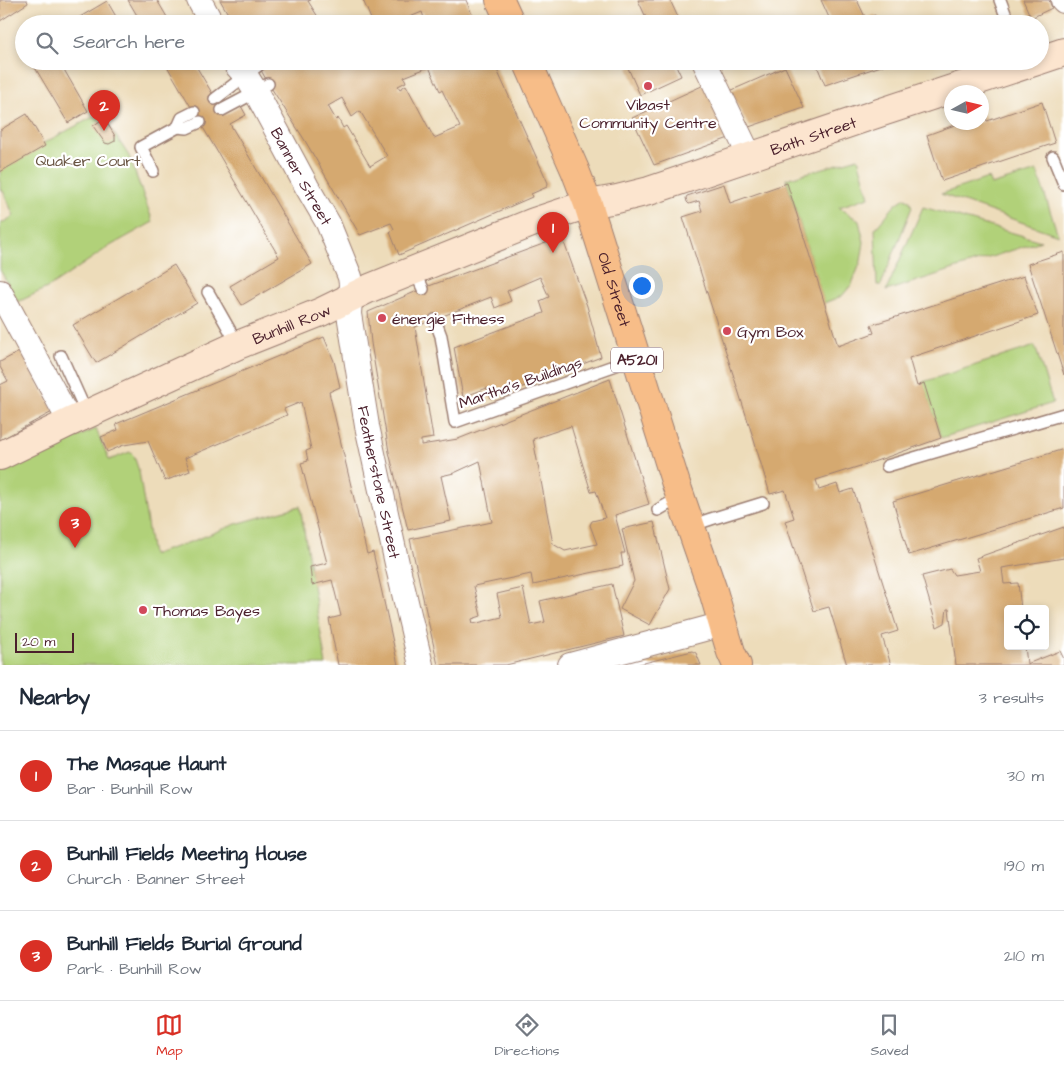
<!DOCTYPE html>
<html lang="en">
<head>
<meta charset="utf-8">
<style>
  :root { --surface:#fff; --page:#f6f6f7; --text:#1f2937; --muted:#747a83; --line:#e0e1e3; --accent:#d93025 }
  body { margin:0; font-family:"Architects Daughter",sans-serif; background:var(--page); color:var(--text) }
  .controls { position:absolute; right:15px; bottom:15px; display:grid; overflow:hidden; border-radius:5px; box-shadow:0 2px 8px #0003 }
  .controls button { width:45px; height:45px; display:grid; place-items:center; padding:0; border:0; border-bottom:1px solid var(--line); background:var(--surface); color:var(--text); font:25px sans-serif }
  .compass { position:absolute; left:944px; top:85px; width:45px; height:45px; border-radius:50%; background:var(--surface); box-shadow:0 2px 8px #0003; rotate:82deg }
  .scale { position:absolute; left:15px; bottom:12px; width:59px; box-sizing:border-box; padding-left:5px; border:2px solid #4a1f2b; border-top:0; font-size:14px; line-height:18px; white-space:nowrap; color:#4a1f2b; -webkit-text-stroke:4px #fff; paint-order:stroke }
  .you { position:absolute; left:641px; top:285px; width:18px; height:18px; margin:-12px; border:4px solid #fff; border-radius:50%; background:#1a73e8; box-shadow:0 0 0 8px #1a73e833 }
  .badge { display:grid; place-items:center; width:32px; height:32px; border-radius:50%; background:var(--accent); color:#fff; font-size:16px; font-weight:700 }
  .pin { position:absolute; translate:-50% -41px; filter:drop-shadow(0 1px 2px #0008) }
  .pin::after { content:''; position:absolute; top:26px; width:18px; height:15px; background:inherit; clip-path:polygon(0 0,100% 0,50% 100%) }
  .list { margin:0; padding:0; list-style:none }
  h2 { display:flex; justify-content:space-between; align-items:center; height:65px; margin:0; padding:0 20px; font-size:21px }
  h2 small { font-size:16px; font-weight:400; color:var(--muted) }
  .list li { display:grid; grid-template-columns:32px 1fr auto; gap:15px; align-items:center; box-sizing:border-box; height:90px; padding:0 20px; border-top:1px solid var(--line) }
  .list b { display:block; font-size:19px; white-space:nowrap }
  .list p { margin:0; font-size:16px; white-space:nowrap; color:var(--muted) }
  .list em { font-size:16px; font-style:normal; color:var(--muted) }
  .icon { flex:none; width:28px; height:28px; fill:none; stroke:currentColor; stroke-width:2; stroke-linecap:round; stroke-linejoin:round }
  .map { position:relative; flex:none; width:1064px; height:665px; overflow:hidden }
  .search { position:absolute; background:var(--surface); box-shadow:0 2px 8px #0003; left:15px; right:15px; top:15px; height:55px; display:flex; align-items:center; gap:12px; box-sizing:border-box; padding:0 18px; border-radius:28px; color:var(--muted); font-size:19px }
  .sheet { height:335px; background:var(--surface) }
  nav { display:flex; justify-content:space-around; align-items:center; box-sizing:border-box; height:70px; border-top:1px solid var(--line); background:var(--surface); font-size:14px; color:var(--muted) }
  nav a { display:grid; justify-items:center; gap:2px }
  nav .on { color:var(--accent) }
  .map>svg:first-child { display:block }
</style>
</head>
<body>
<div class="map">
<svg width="1064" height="665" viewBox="0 0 1064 665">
  <rect width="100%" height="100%" fill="#fff"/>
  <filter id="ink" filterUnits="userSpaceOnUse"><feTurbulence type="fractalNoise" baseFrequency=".02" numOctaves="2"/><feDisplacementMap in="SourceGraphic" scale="10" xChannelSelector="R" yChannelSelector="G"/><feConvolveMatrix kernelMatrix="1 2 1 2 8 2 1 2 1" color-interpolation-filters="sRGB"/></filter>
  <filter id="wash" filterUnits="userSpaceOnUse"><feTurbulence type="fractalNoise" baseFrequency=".0096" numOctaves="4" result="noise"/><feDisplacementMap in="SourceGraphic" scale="20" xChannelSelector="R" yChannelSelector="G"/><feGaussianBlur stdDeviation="1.12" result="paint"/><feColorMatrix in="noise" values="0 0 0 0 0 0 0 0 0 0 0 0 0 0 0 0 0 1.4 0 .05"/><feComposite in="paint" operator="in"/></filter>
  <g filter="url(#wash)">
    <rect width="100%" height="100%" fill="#eddcba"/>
    <g fill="#b1d179" stroke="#7e7852">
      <polygon points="93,117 104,118 129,156 153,222 110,246 51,286 18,302 0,270 0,224 14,216 3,191 0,189 0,166"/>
      <polygon points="858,158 869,197 839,207 859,221 864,242 861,261 852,284 842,296 824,303 786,179"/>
      <polygon points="1037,171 1058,235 941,194 988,178 991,185"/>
      <polygon points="905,198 909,200 912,207 881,285 877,285 875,229 896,204"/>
      <polygon points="923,207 1041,241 886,291"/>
      <polygon points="1035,346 1053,403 941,438 923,382"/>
      <polygon points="96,429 109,460 130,452 134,456 139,471 152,555 193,541 236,524 300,506 326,665 0,665 0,471"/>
    </g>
    <g id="blocks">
      <g fill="#d5a970" fill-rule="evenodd">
        <polygon points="0,0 27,0 28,3 0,21"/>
        <polygon points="128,0 157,0 171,24 142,24"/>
        <polygon points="220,0 311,0 308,1 318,17 305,24 234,24"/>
        <polygon points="363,0 466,0 476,24 426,24 422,12 393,24 373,24"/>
        <polygon points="638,0 670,0 681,24 649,24"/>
        <polygon points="821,0 857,0 866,19 875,15 878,24 832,24"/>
        <polygon points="1023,0 1049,0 1052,8 1031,18"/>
        <polygon points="107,1 118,20 112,24 68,24"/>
        <polygon points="31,61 59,61 88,111 68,123"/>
        <polygon points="164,61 193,61 225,115 241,106 246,115 230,124 312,264 242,305 230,286 279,257"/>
        <path d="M 256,61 L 284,61 L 286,65 L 293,61 L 301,61 L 305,67 L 315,61 L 367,61 L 369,64 L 374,61 L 493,61 L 548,183 L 547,187 L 531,194 L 532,197 L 399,255 L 390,232 L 394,229 L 391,223 L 360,235 L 304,139 L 268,83 ZM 429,67 L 440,91 L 442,90 L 460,127 L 434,138 L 406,85 L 400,89 L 398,86 L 406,82 L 404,77 ZM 342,98 L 352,117 L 360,111 L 387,156 L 370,166 L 346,126 L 343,128 L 338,118 L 336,120 L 328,106 Z"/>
        <polygon points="644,61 674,61 681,76 640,95 628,68"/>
        <polygon points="815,61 882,61 884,65 825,85"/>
        <polygon points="785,67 804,108 749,127 730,91"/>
        <polygon points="704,85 729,138 654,165 632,118"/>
        <polygon points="1042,102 1055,143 942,181 927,135 963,122 982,122 982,116 985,115 987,121"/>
        <polygon points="27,114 45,146 0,172 0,130"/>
        <polygon points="104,118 115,136 115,141 109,144 105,143 93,126"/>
        <polygon points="787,183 838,346 874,333 871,325 1024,276 1038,315 909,358 917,386 924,383 941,438 876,461 816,480 819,490 837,484 840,493 853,489 898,631 882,636 891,665 847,665 829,607 814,611 785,521 794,518 785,490 770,494 753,437 683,217 702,211 699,201 689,204 687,202 686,198 687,196 724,184 730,203"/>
        <path d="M 562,237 L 587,306 L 601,357 L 491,399 L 487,388 L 463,397 L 454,347 L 544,313 L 540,301 L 549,297 L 540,277 L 507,291 L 511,301 L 495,308 L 491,297 L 415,327 L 433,438 L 421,440 L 421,445 L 458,439 L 610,379 L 649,504 L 615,515 L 625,553 L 621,553 L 623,566 L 533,585 L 531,574 L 474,586 L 481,616 L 472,619 L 473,624 L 502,617 L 497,594 L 523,588 L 531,625 L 545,622 L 540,601 L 612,584 L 624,636 L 506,665 L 438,665 L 410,539 L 492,522 L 480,461 L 454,473 L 441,476 L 451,521 L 408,530 L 389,452 L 371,343 L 368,312 L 429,286 ZM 571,426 L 591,492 L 596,491 L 605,518 L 592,521 L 590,525 L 597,544 L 565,551 L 553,544 L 533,439 Z"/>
        <polygon points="1064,252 1064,375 1028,264"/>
        <polygon points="174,265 197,303 96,363 73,325"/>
        <polygon points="324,337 334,361 340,387 329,392 367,554 373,552 398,665 338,665 329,619 341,616 332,580 312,585 310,567 327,563 301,463 308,461 306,451 311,449 301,402 284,409 287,415 185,458 190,471 165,481 148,441 124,445 107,452 101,437 118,430 116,424"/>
        <polygon points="21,351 54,411 0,440 0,385 8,381 0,367 0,362"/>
        <polygon points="1064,449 1064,508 909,555 893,501"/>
        <polygon points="654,522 670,589 650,625 620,609 634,581 622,529"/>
        <polygon points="1064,527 1064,558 1002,568 1004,584 1018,583 1021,609 1008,609 1008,646 1025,646 1027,664 1060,651 1064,659 1064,665 956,665 949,609 947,609 945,623 937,627 922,576 950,569 954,575 980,571 976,558"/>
        <polygon points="692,651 696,653 701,665 636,665"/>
      </g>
    </g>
  </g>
  <g filter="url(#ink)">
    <use href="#blocks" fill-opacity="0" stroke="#9c7e72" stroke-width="1"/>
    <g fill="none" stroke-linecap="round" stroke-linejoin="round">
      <g stroke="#9c7e72" stroke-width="14">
        <g id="lane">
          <polyline points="1000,0 1009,24"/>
          <polyline points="215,99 259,65"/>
          <polyline points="222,110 256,92 268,84"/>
          <polyline points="178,127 182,118 194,112"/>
          <polyline points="1053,157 1064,184"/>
          <polyline points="153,171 141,147 178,127 187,128 200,122"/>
          <polyline points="415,271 423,289"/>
          <polyline points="208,292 238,345"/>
          <polyline points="435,320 441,336 455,422 636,358"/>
          <polyline points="61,356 87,414"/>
          <polyline points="887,466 1064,414"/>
          <polyline points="658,510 680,497"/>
          <polyline points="690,526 711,519 763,503"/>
        </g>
      </g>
      <g stroke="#9c7e72" stroke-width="26">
        <g id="street">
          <polyline points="199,0 212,24"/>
          <polyline points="1063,0 1064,1"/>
          <path id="s1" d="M 234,61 L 237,66 L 246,76 L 256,92 L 307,187 L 328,223 L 350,277 L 351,284 L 349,314 L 367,426 L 398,568 L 421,665"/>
          <polyline points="704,61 750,157"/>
          <polyline points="0,292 70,422"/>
          <polyline points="570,665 723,624"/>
        </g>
      </g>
      <g stroke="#9c7e72" stroke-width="30">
        <g id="secondary">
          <polyline points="1040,60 1064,52"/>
          <path id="s2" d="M 0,456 L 70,422 L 238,345 L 321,312 L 370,288 L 534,222 L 588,204 L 617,199 L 649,191 L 879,113 L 1037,61"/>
        </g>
      </g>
      <g stroke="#9c7e72" stroke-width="30">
        <g id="primary">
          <polyline points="500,0 511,24"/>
          <path id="s3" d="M 527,61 L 575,170 L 588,204 L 676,484 L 713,591 L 731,652 L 737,665"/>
        </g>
      </g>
      <use href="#lane" stroke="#fff" stroke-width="11"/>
      <use href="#street" stroke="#fff" stroke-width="24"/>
      <use href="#secondary" stroke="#fce5cf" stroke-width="28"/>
      <use href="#primary" stroke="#f7bd88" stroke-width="28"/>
    </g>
  </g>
  <g fill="#d1495b" stroke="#fff" stroke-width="2">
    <circle cx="648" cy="86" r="5"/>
    <circle cx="382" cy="318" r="5"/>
    <circle cx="727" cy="331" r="5"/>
    <circle cx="143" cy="610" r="5"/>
  </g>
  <g text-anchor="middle" stroke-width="4.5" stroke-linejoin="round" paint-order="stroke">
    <rect fill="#fff" stroke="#80626b" stroke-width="1" x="611" y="347.5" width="52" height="25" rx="4"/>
    <g font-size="15" font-weight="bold" fill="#4a1f2b">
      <text x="637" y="365">A5201</text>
    </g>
    <g font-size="16" fill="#4a1f2b" stroke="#fff" text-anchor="start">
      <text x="648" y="110" text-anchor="middle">Vibast<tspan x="648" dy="18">Community Centre</tspan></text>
      <text x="392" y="324">énergie Fitness</text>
      <text x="737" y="337">Gym Box</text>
      <text x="153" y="616">Thomas Bayes</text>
    </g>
    <g font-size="16" fill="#4a1f2b" stroke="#fff">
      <text dy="6" stroke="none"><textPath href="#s2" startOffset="876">Bath Street</textPath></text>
      <text dy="6" stroke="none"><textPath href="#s1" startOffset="134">Banner Street</textPath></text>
      <text dy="6" stroke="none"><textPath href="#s3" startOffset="245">Old Street</textPath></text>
      <text dy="6" stroke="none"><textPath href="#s2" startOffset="320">Bunhill Row</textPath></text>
      <text transform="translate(520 382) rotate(-19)" y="6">Martha's Buildings</text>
      <text dy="6" stroke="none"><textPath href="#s1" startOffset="454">Featherstone Street</textPath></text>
    </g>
    <g font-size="16" fill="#695442" stroke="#fff">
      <text x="88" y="166">Quaker Court</text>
    </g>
  </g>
</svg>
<div class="controls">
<button><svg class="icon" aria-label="locate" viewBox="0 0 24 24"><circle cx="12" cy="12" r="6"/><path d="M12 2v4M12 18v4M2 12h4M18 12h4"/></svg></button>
</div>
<svg class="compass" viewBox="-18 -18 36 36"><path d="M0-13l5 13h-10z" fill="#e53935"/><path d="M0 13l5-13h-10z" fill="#747a83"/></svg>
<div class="scale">20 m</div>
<div class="you"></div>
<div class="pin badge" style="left:553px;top:253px">1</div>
<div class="pin badge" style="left:104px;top:131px">2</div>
<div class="pin badge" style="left:75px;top:548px">3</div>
<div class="search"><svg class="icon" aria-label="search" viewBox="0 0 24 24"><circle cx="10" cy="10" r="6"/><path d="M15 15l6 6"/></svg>Search here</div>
</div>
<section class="sheet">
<h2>Nearby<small>3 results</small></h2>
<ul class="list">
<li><span class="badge">1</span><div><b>The Masque Haunt</b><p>Bar · Bunhill Row</p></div><em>30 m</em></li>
<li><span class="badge">2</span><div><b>Bunhill Fields Meeting House</b><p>Church · Banner Street</p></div><em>190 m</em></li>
<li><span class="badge">3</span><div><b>Bunhill Fields Burial Ground</b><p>Park · Bunhill Row</p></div><em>210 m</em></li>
</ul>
</section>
<nav>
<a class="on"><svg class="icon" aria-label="map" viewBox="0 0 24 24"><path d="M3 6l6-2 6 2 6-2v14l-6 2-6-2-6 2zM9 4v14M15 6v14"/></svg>Map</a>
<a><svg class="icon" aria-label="directions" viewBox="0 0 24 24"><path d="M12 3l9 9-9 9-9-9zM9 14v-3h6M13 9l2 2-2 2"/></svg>Directions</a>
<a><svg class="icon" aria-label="saved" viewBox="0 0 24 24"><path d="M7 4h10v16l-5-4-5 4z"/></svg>Saved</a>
</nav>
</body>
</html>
